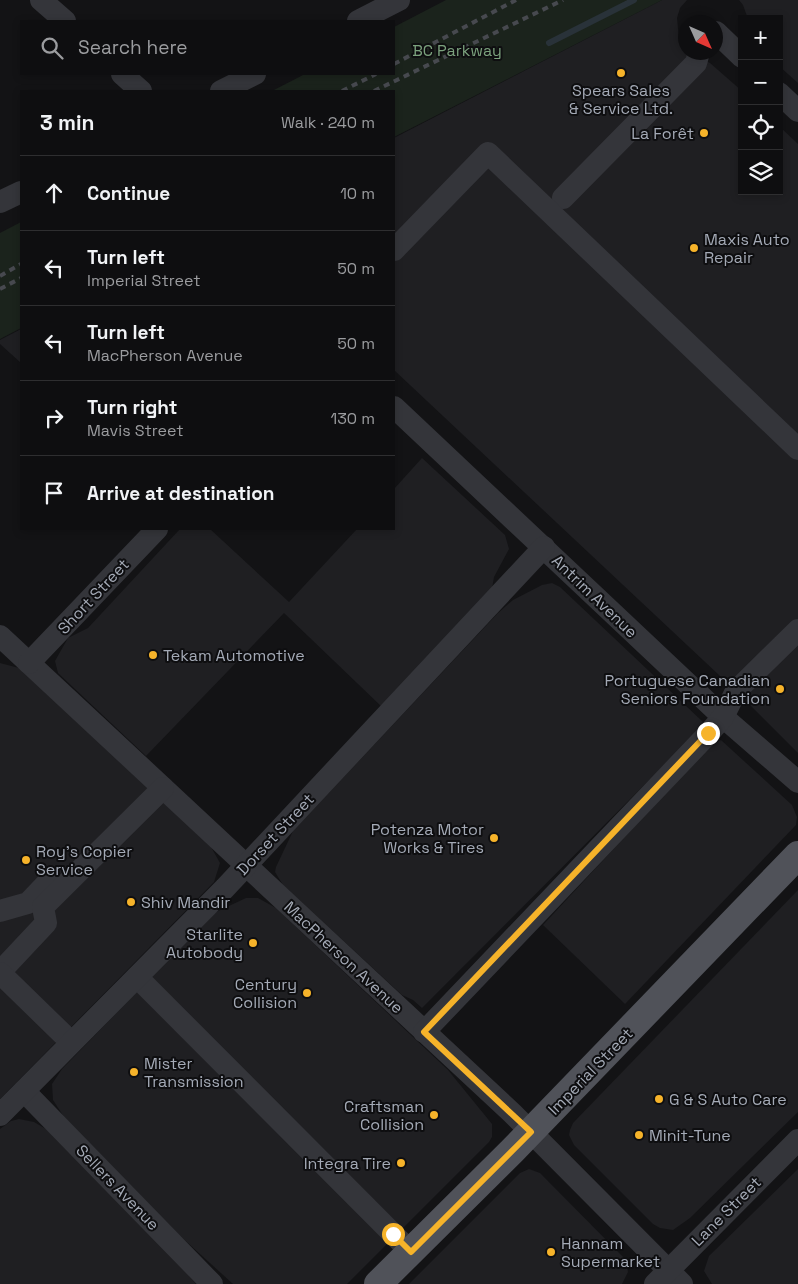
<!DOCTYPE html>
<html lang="en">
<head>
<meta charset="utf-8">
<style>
  :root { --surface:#0e0e10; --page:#171719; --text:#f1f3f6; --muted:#9b9c9f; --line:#2e2e30 }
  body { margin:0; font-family:"Space Grotesk",sans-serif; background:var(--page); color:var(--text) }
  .controls { position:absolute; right:15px; top:15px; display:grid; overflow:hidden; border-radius:0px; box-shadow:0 2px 8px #0003 }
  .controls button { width:45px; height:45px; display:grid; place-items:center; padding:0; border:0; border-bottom:1px solid var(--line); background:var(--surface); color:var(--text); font:25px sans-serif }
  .compass { position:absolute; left:678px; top:15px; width:45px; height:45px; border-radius:50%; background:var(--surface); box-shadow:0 2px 8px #0003; rotate:135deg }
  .stop { position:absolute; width:15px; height:15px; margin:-11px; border:4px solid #f6b32a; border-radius:50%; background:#fff }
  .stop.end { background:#f6b32a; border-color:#fff; box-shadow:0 1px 5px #0008 }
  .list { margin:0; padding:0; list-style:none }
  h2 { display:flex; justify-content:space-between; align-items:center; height:65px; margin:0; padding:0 20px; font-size:21px }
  h2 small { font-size:16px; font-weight:400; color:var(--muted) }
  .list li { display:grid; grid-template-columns:32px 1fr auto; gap:15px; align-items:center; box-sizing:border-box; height:75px; padding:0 20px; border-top:1px solid var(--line) }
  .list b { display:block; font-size:19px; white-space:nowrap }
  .list p { margin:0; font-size:16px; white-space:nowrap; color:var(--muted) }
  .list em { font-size:16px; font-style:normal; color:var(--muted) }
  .icon { flex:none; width:28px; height:28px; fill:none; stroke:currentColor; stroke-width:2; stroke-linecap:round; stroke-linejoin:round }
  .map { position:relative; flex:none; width:798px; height:1284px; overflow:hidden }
  .search { position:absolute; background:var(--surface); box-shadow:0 2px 8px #0003; left:20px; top:20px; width:375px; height:55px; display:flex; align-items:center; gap:12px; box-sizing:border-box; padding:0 18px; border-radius:0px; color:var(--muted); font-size:19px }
  .panel { position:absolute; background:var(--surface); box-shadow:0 2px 8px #0003; left:20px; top:90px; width:375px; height:440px; border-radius:0px }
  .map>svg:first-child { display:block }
</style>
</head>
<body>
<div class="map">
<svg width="798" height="1284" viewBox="0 0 798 1284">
  <rect width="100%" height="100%" fill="#131315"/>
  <g fill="#1f1f22">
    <polygon points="662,0 687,0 680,8 677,18 679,39 685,48 686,52 690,53 710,63 742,91 742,191 779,191 779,126 798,144 798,753 736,691 394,370 394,138"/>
    <polygon points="739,0 798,0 798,83 779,66 779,19 748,19 743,5"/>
    <polygon points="21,329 21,363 0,344 0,340"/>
    <polygon points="422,458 505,535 509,549 494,577 491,594 382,707 284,613 146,756 58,673 55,661 68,638 88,628 180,529 210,529 289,602 357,529 394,529 394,489"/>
    <polygon points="552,583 560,587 703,722 698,731 422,1008 413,1000 402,995 283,885 275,872 276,867 293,831 498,613 513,600 542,585"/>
    <polygon points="0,663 19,668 211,847 220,863 214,882 0,1099"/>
    <polygon points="721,740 792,805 797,817 796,825 625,1004 543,925 711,744"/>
    <polygon points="798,890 798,1112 690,1218 673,1230 660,1228 653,1224 574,1145 569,1135 570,1130 573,1123"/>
    <polygon points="246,898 258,898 276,908 448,1070 492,1124 492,1137 489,1142 347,1284 233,1284 178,1234 64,1117 53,1100 52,1084 62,1069 214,913"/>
    <polygon points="19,1119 34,1122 46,1129 177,1262 196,1284 0,1284 0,1129 11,1121"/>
    <polygon points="529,1169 540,1173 626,1260 628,1272 622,1284 409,1284 520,1173"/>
    <polygon points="798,1169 798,1284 712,1284 704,1271 709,1256"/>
  </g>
  <g fill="#1b231c">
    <polygon points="446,0 662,0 394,137 394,91 272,91 305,74 394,74 394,27"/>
    <polygon points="21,222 21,328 0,339 0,233"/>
  </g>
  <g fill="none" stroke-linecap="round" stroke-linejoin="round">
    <polyline stroke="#293239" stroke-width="6" points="549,43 634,0"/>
    <g stroke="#34353a" stroke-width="22">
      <polyline points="41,0 65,21"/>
      <polyline points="358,21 399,0"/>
      <polyline points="716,32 742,57"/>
      <polyline points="122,74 141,91"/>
      <polyline points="221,91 255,74"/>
      <polyline points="779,93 798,111"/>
      <polyline points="563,198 696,63 699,52"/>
      <polyline points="0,202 21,192"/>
      <polyline points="394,250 488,153 798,449"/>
      <polyline points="394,407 723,717 798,782"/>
      <polyline points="0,636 512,1113 682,1284"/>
      <polyline points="29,663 157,529"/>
      <polyline points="0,911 28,903 49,881"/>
      <polyline points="0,972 46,923 43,907 163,788"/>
      <polyline points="0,973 71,1042"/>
      <polyline points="137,977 411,1252"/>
      <polyline points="424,1032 709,733 723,717 736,691 798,630"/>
      <polyline points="24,1091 212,1284"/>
      <polyline points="0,1115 225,888 544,547"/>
      <polyline points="655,1284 798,1140"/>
    </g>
    <polyline stroke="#505259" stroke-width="28" points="378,1284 512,1151 798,855"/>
    <g stroke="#47494f" stroke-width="4" stroke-dasharray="6 5" stroke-linecap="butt">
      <polyline points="394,64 516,0"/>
      <polyline points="342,91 376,74"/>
      <polyline points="374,91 563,0"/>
      <polyline points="0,276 21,264"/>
      <polyline points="0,289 21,278"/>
    </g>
  </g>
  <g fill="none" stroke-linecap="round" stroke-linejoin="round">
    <polyline stroke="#f6b32a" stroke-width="6" points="393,1234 411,1252 531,1132 424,1032 708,733"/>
  </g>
  <g fill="#f6b32a" stroke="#0e0e10" stroke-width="2">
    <circle cx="621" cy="73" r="5"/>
    <circle cx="704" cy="133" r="5"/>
    <circle cx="694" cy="248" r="5"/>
    <circle cx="153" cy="655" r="5"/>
    <circle cx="780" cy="689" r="5"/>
    <circle cx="494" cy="838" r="5"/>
    <circle cx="26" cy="860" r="5"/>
    <circle cx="131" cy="902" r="5"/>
    <circle cx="253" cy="943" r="5"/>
    <circle cx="307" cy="993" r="5"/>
    <circle cx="134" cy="1072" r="5"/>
    <circle cx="659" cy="1099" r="5"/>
    <circle cx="434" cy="1115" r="5"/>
    <circle cx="639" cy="1135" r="5"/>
    <circle cx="401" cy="1163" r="5"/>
    <circle cx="551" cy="1252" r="5"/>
  </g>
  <g text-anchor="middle" stroke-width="4" stroke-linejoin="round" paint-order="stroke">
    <g font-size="16" fill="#7ba17d" stroke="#0e0e10">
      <text x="457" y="56">BC Parkway</text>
    </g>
    <g font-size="16" fill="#a4aab6" stroke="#0e0e10" text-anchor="start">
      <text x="621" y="96" text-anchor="middle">Spears Sales<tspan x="621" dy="18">&amp; Service Ltd.</tspan></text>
      <text x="694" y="139" text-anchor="end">La Forêt</text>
      <text x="704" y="245">Maxis Auto<tspan x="704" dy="18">Repair</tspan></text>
      <text x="163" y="661">Tekam Automotive</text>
      <text x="770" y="686" text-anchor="end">Portuguese Canadian<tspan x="770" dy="18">Seniors Foundation</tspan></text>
      <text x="484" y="835" text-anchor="end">Potenza Motor<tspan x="484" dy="18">Works &amp; Tires</tspan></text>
      <text x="36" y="857">Roy's Copier<tspan x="36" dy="18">Service</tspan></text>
      <text x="141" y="908">Shiv Mandir</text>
      <text x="243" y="940" text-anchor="end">Starlite<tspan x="243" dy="18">Autobody</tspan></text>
      <text x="297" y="990" text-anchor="end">Century<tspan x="297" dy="18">Collision</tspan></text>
      <text x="144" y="1069">Mister<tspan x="144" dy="18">Transmission</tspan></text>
      <text x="669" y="1105">G &amp; S Auto Care</text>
      <text x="424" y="1112" text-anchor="end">Craftsman<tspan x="424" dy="18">Collision</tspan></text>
      <text x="649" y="1141">Minit-Tune</text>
      <text x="391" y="1169" text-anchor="end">Integra Tire</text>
      <text x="561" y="1249">Hannam<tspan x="561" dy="18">Supermarket</tspan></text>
    </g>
    <g font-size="16" fill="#a4aab6" stroke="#0e0e10">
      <text transform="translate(93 596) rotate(-47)" y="6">Short Street</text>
      <text transform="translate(595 596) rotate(44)" y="6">Antrim Avenue</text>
      <text transform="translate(275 834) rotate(-47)" y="6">Dorset Street</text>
      <text transform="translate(344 957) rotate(43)" y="6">MacPherson Avenue</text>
      <text transform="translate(590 1071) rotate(-46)" y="6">Imperial Street</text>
      <text transform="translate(118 1187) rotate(46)" y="6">Sellers Avenue</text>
      <text transform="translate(726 1211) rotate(-45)" y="6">Lane Street</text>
    </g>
  </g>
</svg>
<div class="controls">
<button>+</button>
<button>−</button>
<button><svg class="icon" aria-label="locate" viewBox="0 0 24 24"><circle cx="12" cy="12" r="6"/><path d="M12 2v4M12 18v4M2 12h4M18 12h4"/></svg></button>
<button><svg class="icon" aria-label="layers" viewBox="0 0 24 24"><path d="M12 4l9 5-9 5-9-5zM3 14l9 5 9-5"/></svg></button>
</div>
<svg class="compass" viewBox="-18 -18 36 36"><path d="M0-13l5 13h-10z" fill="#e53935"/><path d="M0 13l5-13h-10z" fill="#9b9c9f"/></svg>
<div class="stop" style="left:393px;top:1234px"></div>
<div class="stop end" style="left:708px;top:733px"></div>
<div class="search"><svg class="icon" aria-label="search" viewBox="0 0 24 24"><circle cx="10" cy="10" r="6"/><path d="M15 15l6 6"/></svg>Search here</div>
<section class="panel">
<h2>3 min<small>Walk · 240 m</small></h2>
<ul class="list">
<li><svg class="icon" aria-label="ahead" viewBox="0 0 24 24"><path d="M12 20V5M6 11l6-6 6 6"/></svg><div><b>Continue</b></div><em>10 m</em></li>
<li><svg class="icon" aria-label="left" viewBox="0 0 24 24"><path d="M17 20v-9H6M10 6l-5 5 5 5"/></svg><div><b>Turn left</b><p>Imperial Street</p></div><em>50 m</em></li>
<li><svg class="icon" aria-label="left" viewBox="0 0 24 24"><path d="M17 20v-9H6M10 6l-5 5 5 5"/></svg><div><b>Turn left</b><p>MacPherson Avenue</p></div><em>50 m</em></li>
<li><svg class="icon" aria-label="right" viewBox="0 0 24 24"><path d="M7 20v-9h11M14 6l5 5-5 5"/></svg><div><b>Turn right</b><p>Mavis Street</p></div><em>130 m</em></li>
<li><svg class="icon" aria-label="arrive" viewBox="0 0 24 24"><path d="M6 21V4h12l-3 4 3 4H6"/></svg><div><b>Arrive at destination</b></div></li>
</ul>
</section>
</div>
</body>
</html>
